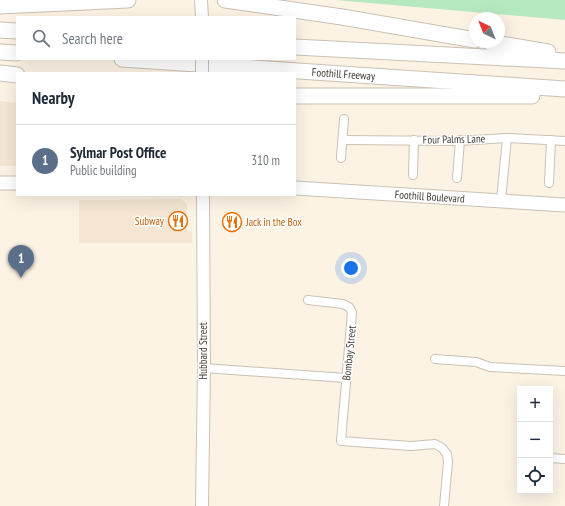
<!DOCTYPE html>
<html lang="en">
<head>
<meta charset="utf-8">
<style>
  :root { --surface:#fff; --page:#f6f6f7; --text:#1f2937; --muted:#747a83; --line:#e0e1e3; --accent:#0b8043 }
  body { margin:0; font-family:"PT Sans Narrow",sans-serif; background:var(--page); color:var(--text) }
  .controls { position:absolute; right:12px; bottom:12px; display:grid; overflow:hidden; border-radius:0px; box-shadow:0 4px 16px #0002 }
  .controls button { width:36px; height:36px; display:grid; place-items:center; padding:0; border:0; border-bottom:1px solid var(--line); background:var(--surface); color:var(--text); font:20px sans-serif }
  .compass { position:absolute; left:469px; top:12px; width:36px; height:36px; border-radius:50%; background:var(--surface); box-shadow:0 4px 16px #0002; rotate:317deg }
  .you { position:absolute; left:351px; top:268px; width:14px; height:14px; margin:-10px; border:3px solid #fff; border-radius:50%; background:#1a73e8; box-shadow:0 0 0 6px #1a73e833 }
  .badge { display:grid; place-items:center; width:26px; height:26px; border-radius:50%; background:var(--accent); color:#fff; font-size:13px; font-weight:700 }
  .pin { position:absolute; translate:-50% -33px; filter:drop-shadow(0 1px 2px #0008) }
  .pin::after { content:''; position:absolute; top:21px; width:14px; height:12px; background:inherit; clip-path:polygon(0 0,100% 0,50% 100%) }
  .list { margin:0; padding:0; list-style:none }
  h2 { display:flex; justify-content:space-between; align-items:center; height:52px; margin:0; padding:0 16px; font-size:17px }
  h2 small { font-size:13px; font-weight:400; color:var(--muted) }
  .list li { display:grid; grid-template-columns:26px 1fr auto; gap:12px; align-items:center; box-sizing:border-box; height:72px; padding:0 16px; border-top:1px solid var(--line) }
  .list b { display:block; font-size:15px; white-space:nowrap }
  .list p { margin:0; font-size:13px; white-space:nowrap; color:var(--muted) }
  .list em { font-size:13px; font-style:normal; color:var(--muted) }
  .icon { flex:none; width:22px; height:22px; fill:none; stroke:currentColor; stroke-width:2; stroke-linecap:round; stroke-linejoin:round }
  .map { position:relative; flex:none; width:565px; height:506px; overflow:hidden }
  .search { position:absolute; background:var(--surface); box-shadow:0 4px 16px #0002; left:16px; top:16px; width:280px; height:44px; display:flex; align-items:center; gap:10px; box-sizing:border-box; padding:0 14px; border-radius:0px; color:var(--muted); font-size:15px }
  .panel { position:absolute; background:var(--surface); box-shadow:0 4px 16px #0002; left:16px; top:72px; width:280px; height:124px; border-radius:0px }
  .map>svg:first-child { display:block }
</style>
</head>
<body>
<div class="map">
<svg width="565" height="506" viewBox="0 0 565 506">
  <rect width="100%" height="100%" fill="#fdf3e5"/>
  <g fill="#f4e6d2">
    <polygon points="0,101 17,103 17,166 0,166"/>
    <polygon points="181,199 187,204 187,231 192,232 192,243 79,243 79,200"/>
  </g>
  <polygon fill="#b7e9c0" points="335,0 565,0 565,20"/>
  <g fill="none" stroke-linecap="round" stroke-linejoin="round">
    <g stroke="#cac1b3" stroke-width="10">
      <g id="minor">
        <polyline points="343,140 458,141 507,138 565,141"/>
        <polyline points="341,158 344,119"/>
        <polyline points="413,175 414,140"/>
        <polyline points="457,178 460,140"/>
        <polyline points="549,183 551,140"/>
        <polyline points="501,200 507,138"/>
        <polyline points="308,300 343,304 349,307 352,312 341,441 411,446 435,444 442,448 447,454 448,462 444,506"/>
        <polyline points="435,359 476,362 490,367 565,371"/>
        <polyline points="204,368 346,378"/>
        <polyline points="550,458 565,459"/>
      </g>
    </g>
    <g stroke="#cac1b3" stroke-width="14">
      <g id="secondary">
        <polyline points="201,0 202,17"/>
        <polyline points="202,506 204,368 203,195"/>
      </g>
    </g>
    <g stroke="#cac1b3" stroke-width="15">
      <g id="primary">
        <polyline points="0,183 17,183"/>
        <path id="s1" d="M 295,188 L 565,205"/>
      </g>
    </g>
    <g stroke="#cac1b3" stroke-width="17">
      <g id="motorway">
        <polyline points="225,0 342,17 475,40"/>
        <polyline points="0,6 128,0"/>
        <polyline points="0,30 17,31"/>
        <polyline points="489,42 548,52"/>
        <polyline points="295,47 565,61"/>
        <polyline points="0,52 17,53"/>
        <path id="s2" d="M 122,59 L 565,89"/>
        <polyline points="0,73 17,75"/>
        <polyline points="295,96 532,96"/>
      </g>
    </g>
    <use href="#minor" stroke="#fff" stroke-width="8"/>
    <use href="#secondary" stroke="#fff" stroke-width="12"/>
    <use href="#primary" stroke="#fff" stroke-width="13"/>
    <use href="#motorway" stroke="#fff" stroke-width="15"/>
    <g stroke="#cac1b3" stroke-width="14" stroke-linecap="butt">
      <polyline id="secondary-bridge" points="202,59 202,73"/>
    </g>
    <use href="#secondary-bridge" stroke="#fff" stroke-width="12"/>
  </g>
  <defs>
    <g id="restaurant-ring" transform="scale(1)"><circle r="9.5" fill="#fff" stroke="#e8710a" stroke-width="1.5"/><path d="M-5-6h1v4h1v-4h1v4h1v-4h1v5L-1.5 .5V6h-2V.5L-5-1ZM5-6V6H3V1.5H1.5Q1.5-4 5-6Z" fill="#e8710a"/></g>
  </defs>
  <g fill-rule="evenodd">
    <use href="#restaurant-ring" x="178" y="221"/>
    <use href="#restaurant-ring" x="232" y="222"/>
  </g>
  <g text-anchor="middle" stroke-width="3" stroke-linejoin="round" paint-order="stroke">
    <g font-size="11" fill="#3f3b36" stroke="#fff">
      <text dy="4" stroke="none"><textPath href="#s2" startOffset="222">Foothill Freeway</textPath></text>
      <text transform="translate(454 139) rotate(-1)" y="4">Four Palms Lane</text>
      <text dy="4" stroke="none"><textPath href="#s1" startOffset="135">Foothill Boulevard</textPath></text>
      <text transform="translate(203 351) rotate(-90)" y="4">Hubbard Street</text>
      <text transform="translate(349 353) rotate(-84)" y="4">Bombay Street</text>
    </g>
    <g font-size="11" fill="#c56008" stroke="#fff" text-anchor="end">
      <text x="164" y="225">Subway</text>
      <text x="246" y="226" text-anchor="start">Jack in the Box</text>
    </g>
  </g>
</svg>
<div class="controls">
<button>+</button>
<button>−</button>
<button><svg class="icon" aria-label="locate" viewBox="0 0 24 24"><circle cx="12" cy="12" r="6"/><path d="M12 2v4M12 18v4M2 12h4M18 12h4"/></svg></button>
</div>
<svg class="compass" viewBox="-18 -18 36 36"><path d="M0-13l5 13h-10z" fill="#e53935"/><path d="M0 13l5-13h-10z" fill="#747a83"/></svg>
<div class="you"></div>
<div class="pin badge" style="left:21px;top:278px;background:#5c6f8a">1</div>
<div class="search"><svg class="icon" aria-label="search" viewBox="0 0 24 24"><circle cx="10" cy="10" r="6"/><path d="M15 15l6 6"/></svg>Search here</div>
<section class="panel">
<h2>Nearby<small></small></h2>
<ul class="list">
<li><span class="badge" style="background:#5c6f8a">1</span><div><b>Sylmar Post Office</b><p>Public building</p></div><em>310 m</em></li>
</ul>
</section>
</div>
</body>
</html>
